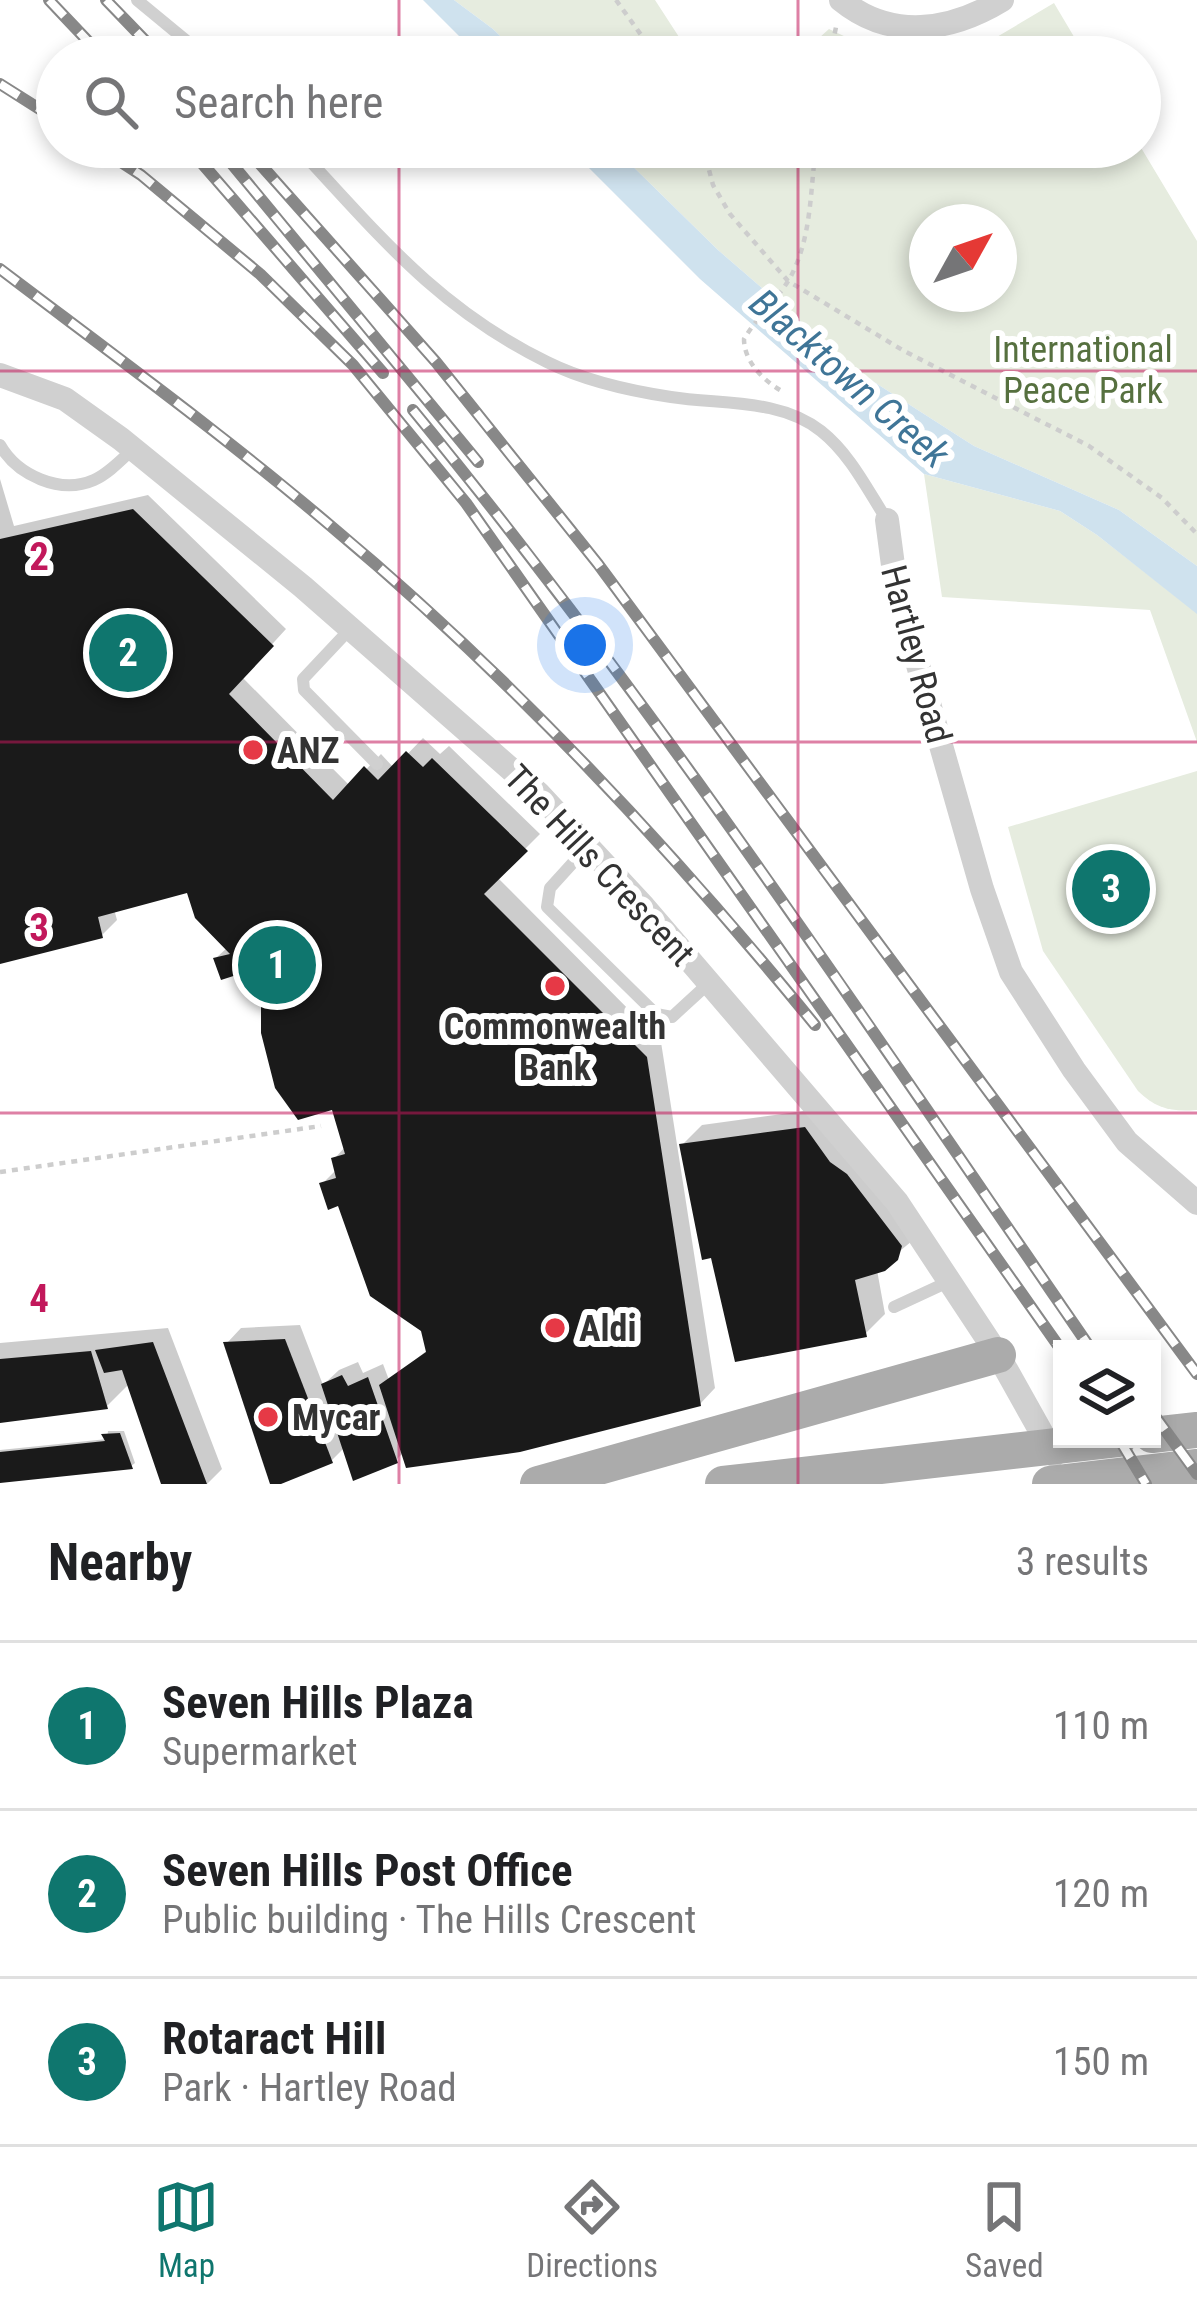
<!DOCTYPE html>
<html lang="en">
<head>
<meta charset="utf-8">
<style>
  :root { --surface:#fff; --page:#f6f6f6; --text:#202124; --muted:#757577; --line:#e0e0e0; --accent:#0f766e }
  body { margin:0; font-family:"Roboto Condensed",sans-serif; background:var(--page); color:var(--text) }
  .controls { position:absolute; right:36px; bottom:36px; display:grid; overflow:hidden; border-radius:0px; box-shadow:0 6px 18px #0003 }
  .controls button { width:108px; height:108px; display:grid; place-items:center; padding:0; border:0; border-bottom:3px solid var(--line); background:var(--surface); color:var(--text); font:60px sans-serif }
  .compass { position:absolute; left:909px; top:204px; width:108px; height:108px; border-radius:50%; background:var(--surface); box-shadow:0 6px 18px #0003; rotate:50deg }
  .you { position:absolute; left:585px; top:645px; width:42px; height:42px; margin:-30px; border:9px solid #fff; border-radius:50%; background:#1a73e8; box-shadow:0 0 0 18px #1a73e833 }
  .badge { display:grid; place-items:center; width:78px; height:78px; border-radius:50%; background:var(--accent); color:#fff; font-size:39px; font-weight:700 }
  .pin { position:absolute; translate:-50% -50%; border:6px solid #fff; box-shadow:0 3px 12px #0006 }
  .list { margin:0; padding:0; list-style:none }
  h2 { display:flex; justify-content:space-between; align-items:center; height:156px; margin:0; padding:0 48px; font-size:51px }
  h2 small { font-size:39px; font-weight:400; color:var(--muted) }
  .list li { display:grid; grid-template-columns:78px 1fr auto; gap:36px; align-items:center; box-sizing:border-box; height:168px; padding:0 48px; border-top:3px solid var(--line) }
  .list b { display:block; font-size:45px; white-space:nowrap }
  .list p { margin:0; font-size:39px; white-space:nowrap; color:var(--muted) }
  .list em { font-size:39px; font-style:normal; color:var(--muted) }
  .icon { flex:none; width:66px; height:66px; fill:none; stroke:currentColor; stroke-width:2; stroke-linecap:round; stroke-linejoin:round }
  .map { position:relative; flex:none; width:1197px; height:1484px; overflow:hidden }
  .search { position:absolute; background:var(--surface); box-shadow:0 6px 18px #0003; left:36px; right:36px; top:36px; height:132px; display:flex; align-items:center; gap:30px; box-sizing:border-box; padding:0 42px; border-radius:66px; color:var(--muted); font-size:45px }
  .sheet { height:660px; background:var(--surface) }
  nav { display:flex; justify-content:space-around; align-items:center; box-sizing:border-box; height:168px; border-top:3px solid var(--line); background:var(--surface); font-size:33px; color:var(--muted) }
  nav a { display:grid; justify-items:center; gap:6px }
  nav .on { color:var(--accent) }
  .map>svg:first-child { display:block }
</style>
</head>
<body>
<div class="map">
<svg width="1197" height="1484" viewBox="0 0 1197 1484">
  <rect width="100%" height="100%" fill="#fff"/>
  <g fill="#e6ecdf" fill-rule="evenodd">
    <polygon points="454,0 655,0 692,57 522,57 493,29"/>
    <polygon points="1054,3 1086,57 938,57 990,41"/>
    <polygon points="829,29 880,53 912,57 798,57"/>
    <path d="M 1140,146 L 1197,241 L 1197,566 L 1119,510 L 974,446 L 860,373 L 718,250 L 613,147 ZM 927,222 L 999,222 L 999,294 L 927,294 Z"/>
    <polygon points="924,474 1060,511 1097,535 1197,613 1197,742 1150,610 942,597"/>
    <path d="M 1197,771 L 1197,1110 C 1172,1112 1156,1109 1138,1091 L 1043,951 L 1008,827 Z"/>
  </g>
  <g fill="#cfe2ee">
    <polygon points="423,0 454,0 493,29 522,57 480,57"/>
    <polygon points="568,147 613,147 718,250 860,373 974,446 1119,510 1197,566 1197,614 1097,535 1060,511 924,474 700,279"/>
  </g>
  <g fill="#0003">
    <polygon points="0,479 14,526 148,495 286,629 242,677 350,786 381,754 394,768 423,738 440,754 449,746 540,834 497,877 661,1042 715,1388 700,1404 404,1452 396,1460 345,1447 332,1460 227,1343 241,1328 300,1325 323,1385 339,1370 358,1362 363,1373 383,1364 389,1380 429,1349 424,1329 340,1203 322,1184 337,1169 334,1159 346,1146 334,1106 269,989 250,968 216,958 228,947 189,889 114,909 117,920 102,935 0,961"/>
    <polygon points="826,1108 918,1236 877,1270 885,1314 865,1334 682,1145 702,1125"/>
    <polygon points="168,1328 222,1469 207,1484 130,1383 107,1406 0,1420 0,1343"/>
    <polygon points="108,1431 124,1431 135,1463 131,1466 0,1480 0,1450 107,1439"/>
  </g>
  <g fill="#1a1a1a">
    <polygon points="133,509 274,646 229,694 333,800 364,766 378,780 406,751 423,767 432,758 528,851 484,894 647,1057 701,1406 520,1452 406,1468 379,1385 426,1352 421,1331 370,1296 338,1206 328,1210 319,1183 336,1178 331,1158 345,1154 332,1110 298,1120 275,1088 261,1033 261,1004 265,990 249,971 221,980 213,958 230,954 195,918 187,893 98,917 103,938 0,964 0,539"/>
    <polygon points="805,1127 830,1162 847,1174 902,1246 898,1260 885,1271 855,1280 867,1337 735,1362 711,1258 702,1260 679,1144"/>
    <polygon points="285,1339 333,1463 281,1484 270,1484 223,1342"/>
    <polygon points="153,1342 207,1484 161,1484 122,1370 104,1373 95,1350"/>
    <polygon points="91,1351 108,1409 0,1423 0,1359"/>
    <polygon points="342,1375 348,1386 368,1377 398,1463 353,1481 321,1384"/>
    <polygon points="120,1433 133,1469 0,1483 0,1452 105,1441 101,1434"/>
  </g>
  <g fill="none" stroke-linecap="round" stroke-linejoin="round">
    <g stroke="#cdcdcd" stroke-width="4.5" stroke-dasharray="6 6" stroke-linecap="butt">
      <polyline points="616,0 657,57"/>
      <polyline points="830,57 836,27"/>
      <polyline points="703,147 713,185 730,214 788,281 904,351 1089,446 1162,498 1197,534"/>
      <path d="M 780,390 C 762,379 744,361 744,339 C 757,317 777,300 790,278 C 812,237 810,191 816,147"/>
      <polyline points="0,1172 321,1126"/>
    </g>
    <g stroke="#d0d0d0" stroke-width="12">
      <polyline points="137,0 206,57"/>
      <path d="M 297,147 C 378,234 437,308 547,362 C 583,380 631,391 671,397 C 721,405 779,398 821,431 C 850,454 867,489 887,520"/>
      <path d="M 0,445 C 17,475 60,495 94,480 C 109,473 121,460 133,449"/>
      <polyline points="350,629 303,679 304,690 377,764"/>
      <polyline points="589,845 550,888 547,907 656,1014 672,1017 709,983"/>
      <polyline points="894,1307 950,1281"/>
    </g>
    <g stroke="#d0d0d0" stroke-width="24">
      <path d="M 841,0 C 891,41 951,31 1002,0"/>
      <polyline points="0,375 65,399 121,439 303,587 538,793 644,907 897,1202 998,1355 1054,1455"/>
      <polyline points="887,520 896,588 982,889 1011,972 1074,1070 1127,1142 1197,1203"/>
    </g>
    <g stroke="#ababab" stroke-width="36">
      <polyline points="1152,1435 1197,1430"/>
      <polyline points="538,1484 998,1355"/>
      <polyline points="723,1484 1118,1439"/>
      <polyline points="1050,1484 1197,1467"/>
    </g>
    <g stroke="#888" stroke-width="12">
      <g id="rail">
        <polyline points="49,0 103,57"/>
        <polyline points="106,0 161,57"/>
        <polyline points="0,84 57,120"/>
        <polyline points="98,147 141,175 260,274 353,365 466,503 1062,1351"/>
        <polyline points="188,147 383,373"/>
        <polyline points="218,147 478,462"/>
        <polyline points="245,147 436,362 598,564 1197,1374"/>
        <path d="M 0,269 C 111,353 225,436 332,527 C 508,674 670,847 815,1025"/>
        <path d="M 413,410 C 659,709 872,1031 1091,1349"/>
        <polyline points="1152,1412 1197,1474"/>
        <polyline points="1119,1439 1146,1484"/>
      </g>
    </g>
    <use href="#rail" stroke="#fff" stroke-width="8" stroke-dasharray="22" stroke-linecap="butt"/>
  </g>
  <path fill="none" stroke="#c2185b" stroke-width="3" stroke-opacity="0.55" d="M 399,0 L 399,57M 798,0 L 798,57M 399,147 L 399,1484M 798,147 L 798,1484M 0,371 L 1197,371M 0,742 L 1197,742M 0,1113 L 1197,1113"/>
  <g fill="#e63946" stroke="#fff" stroke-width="4.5">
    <circle cx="253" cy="750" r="12"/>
    <circle cx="555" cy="986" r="12"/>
    <circle cx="555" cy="1328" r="12"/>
    <circle cx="268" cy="1417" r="12"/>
  </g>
  <g text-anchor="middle" stroke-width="12" stroke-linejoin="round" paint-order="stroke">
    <g font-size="36" fill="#56703f" stroke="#fff">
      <text x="1083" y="362">International<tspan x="1083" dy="41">Peace Park</tspan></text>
    </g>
    <g font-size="36" fill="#333" stroke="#fff">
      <text transform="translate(917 654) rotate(75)" y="13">Hartley Road</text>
      <text transform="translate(600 865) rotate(47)" y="13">The Hills Crescent</text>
    </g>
    <g font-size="36" font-weight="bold" fill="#333" stroke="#fff" text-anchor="start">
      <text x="277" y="763">ANZ</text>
      <text x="555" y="1039" text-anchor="middle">Commonwealth<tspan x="555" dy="41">Bank</tspan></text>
      <text x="579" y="1341">Aldi</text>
      <text x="292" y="1430">Mycar</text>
    </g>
    <g font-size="39" font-style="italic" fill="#3f7597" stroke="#fff">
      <text transform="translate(850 378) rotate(41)" y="14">Blacktown Creek</text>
    </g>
  </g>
  <g font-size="39" text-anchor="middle" font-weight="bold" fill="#c2185b" stroke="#fff" stroke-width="12" stroke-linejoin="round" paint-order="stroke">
    <text x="39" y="570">2</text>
    <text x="39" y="941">3</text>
    <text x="39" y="1312">4</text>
  </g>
</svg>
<div class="controls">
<button><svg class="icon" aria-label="layers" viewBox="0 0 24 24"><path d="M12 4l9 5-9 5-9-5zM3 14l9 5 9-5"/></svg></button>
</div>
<svg class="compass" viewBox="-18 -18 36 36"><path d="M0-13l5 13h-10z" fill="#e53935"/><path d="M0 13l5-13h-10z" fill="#757577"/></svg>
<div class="you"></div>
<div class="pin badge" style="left:277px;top:965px">1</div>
<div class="pin badge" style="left:128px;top:653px">2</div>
<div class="pin badge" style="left:1111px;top:889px">3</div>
<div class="search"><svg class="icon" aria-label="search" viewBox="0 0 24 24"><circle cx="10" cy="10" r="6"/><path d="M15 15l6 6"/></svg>Search here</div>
</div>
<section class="sheet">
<h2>Nearby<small>3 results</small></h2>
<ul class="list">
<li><span class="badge">1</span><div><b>Seven Hills Plaza</b><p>Supermarket</p></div><em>110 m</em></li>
<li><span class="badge">2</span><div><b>Seven Hills Post Office</b><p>Public building · The Hills Crescent</p></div><em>120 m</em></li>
<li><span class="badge">3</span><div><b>Rotaract Hill</b><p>Park · Hartley Road</p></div><em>150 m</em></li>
</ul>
</section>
<nav>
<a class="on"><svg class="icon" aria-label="map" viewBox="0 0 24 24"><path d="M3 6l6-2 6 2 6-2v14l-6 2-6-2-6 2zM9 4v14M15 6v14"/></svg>Map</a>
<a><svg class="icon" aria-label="directions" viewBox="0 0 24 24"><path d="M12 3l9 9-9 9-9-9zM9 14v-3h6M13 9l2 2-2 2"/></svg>Directions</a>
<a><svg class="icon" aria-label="saved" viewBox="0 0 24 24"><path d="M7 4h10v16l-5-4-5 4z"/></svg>Saved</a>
</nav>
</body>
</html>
